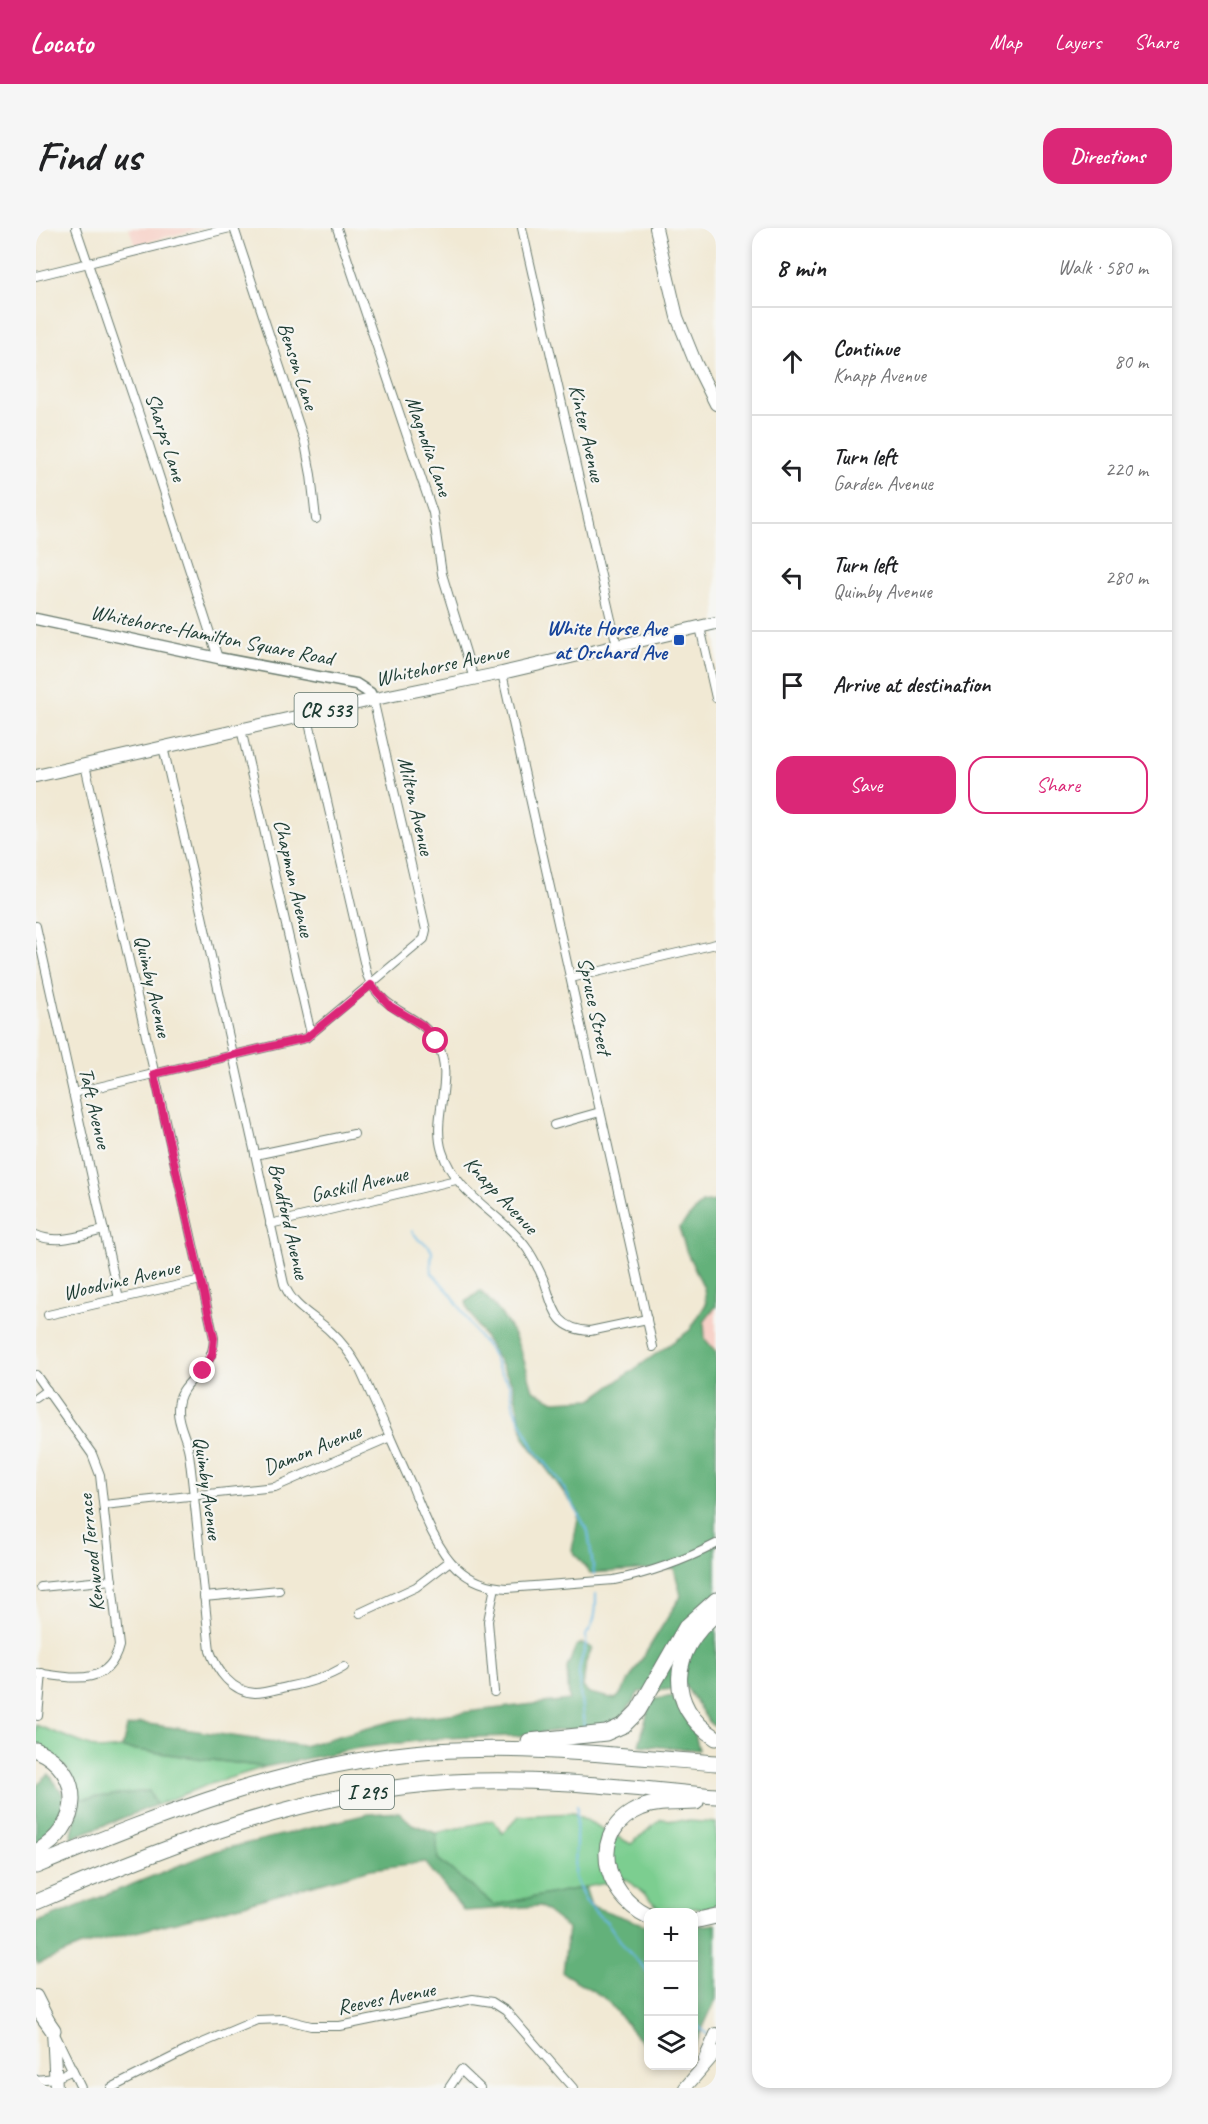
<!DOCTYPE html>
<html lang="en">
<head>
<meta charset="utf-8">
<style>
  :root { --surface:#fff; --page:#f6f6f6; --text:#202124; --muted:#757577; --line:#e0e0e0; --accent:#db2777 }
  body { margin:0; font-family:Caveat,sans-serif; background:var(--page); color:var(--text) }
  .controls { position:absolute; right:18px; bottom:18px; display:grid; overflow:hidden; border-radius:12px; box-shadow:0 3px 9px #0003 }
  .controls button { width:54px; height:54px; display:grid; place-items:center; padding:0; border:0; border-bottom:2px solid var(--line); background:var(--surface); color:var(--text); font:30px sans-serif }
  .stop { position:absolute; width:18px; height:18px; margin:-14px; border:4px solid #db2777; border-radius:50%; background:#fff }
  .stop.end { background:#db2777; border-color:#fff; box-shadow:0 2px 6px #0008 }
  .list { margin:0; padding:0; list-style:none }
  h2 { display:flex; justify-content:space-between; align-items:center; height:78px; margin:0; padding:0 24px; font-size:26px }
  h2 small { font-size:20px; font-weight:400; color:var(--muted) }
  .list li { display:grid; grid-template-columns:39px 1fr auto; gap:18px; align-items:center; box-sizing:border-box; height:108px; padding:0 24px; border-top:2px solid var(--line) }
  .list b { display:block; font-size:22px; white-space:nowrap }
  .list p { margin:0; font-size:20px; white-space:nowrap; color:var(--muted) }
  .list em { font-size:20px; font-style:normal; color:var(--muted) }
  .actions { display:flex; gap:12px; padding:18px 24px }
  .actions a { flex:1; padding:14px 0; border:2px solid var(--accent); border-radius:18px; text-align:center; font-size:21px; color:var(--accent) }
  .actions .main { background:var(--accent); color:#fff }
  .icon { flex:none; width:33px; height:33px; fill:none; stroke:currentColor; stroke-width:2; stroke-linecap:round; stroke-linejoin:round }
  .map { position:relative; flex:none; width:680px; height:1860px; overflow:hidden; border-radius:18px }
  header { display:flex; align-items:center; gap:36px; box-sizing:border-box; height:84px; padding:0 30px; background:var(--accent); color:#fff }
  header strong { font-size:28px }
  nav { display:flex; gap:33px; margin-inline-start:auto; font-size:21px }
  .intro { display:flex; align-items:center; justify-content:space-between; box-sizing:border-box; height:144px; padding:0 36px }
  h1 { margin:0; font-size:42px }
  .button { padding:15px 27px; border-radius:18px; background:var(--accent); color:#fff; font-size:21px; font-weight:700 }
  main { display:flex; gap:36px; padding:0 36px }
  aside { flex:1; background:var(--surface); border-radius:18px; box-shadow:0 3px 9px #0003 }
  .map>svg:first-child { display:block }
</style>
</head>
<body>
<header>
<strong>Locato</strong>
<nav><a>Map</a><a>Layers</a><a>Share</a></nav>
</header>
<div class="intro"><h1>Find us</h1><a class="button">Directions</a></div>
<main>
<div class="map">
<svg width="680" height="1860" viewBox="0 0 680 1860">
  <rect width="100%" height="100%" fill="#f6f6f2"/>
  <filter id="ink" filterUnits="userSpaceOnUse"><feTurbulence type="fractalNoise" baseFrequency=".0167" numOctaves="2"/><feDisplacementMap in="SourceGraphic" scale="12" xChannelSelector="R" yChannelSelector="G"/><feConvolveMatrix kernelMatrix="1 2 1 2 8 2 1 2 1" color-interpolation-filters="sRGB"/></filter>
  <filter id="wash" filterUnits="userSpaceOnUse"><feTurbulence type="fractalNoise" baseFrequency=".008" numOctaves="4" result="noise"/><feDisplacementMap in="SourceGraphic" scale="24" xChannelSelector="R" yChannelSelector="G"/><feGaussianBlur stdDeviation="1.35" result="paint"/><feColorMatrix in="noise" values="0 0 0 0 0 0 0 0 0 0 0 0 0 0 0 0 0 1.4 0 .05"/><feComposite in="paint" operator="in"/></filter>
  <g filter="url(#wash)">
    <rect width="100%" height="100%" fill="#f1e9d4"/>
    <g fill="#f7d1c8">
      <polygon points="93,0 165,0 99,17"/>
      <polygon points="680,1078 680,1124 669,1111 668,1094"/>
    </g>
    <g fill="#7bce90" stroke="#4d8662" stroke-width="1.5">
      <polygon points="0,1497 64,1522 86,1520 229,1539 171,1557 120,1577 113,1563 44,1571 33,1543 0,1516"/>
      <polygon points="537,1585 595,1616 625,1591 680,1595 680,1680 624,1681 591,1651 458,1677 402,1631 400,1605 457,1592 467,1605 483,1588"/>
    </g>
    <g fill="#64b17a" stroke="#427757" stroke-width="1.5">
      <path d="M 680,973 L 680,1078 L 668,1094 L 669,1111 L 680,1124 L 680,1499 L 674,1496 L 651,1460 L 603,1464 L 582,1495 L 480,1508 L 407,1510 L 323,1520 L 229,1539 L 86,1520 L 91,1499 L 105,1495 L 267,1518 L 361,1492 L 533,1472 L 531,1440 L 540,1418 L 546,1415 L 556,1420 L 550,1434 L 547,1459 L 553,1465 L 579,1471 L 583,1468 L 645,1368 L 638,1340 L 554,1345 L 536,1322 L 543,1285 L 488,1210 L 477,1157 L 433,1083 L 430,1074 L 444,1063 C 477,1093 485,1120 497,1162 L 518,1173 L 556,1171 L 654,1102 L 670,1076 L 668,1060 L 651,1025 L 643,1000 L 666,975 Z"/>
      <polygon points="637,1468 657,1498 663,1522 603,1517 615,1472"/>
      <polygon points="13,1546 27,1566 25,1592 10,1612 0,1618 0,1557"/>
      <polygon points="113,1563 120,1577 35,1610 44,1571"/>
      <polygon points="363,1584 376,1596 400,1605 402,1631 458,1677 549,1659 555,1678 612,1698 612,1822 569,1770 527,1745 532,1700 504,1678 428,1683 389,1634 335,1641 194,1680 45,1718 2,1736 0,1732 0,1695 179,1623 332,1586"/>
      <polygon points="680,1696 680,1771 658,1819 658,1698"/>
    </g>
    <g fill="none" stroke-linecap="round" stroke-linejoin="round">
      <g stroke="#6cbbe7" stroke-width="2">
        <polyline points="376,1003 383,1012 393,1018 396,1024 395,1036 396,1045 415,1066 440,1105 455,1124 463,1142 474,1157 478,1180 498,1220 523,1252 552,1303 558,1346"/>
        <path d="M 548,1500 C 547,1482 543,1465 543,1448 C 542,1432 552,1423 550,1407 C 560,1394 560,1382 560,1366"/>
        <polyline points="541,1577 539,1649 549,1672 561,1686 571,1694 590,1721 612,1744"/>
        <polyline points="658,1794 671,1806"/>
      </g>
    </g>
  </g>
  <g filter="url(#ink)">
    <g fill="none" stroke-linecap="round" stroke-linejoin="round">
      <g stroke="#68796c" stroke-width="10">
        <g id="minor">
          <polyline points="40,0 105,192 182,430"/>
          <polyline points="198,0 269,215 275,247 280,291"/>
          <polyline points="301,0 397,285 406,346 438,451"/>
          <polyline points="486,0 581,418"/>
          <polyline points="0,48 194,0"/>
          <polyline points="664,399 680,470"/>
          <polyline points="466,445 617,1119"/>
          <path d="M 271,486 L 331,747 C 347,787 384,784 401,815 C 420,850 395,887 406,923 C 420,968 467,986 492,1022 C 499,1033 504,1043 509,1055 C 518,1082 520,1101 554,1103 L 611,1091"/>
          <polyline points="205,501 275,806"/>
          <path d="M 127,519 L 156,643 L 248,1056 C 258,1081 276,1086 295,1104 C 307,1115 316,1128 324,1142 C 342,1181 359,1221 377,1260 C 387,1285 401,1322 421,1340 C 435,1353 452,1359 471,1360 L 578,1352 C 614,1345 647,1333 680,1316"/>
          <path d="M 49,537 L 178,1110 C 177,1149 142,1149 142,1181 C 141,1196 151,1210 153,1225 C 161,1291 167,1357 174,1423 C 181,1443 196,1464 219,1465 C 230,1465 241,1461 251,1459 C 273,1455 290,1450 308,1439"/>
          <polyline points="0,698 83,1071"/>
          <polyline points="535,750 680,716"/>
          <polyline points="37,865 270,810 388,711 390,702 337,471"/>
          <polyline points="518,897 564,884"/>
          <polyline points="219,927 318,906"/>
          <polyline points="234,996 420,952"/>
          <path d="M 0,1007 C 22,1017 45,1007 68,1002"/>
          <polyline points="12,1087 165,1052"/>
          <path d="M 0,1147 L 56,1226 L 64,1247 L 83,1418 C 72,1461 33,1449 0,1445"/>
          <polyline points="0,1170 11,1162"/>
          <polyline points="68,1277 239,1259 354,1209"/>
          <polyline points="5,1359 76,1352"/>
          <polyline points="168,1369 243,1362"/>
          <polyline points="324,1385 380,1359 414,1333"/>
          <polyline points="458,1464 452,1393 459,1359"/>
          <polyline points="2,1488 6,1445"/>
          <polyline points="20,1808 45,1860"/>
          <polyline points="0,1852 19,1850 37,1842"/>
          <polyline points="75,1860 157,1819 221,1792 247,1791 275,1798 304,1798 437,1771 456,1774 470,1783 537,1860"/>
          <polyline points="413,1860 425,1842 444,1860"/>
        </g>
      </g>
      <g stroke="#68796c" stroke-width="13">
        <polyline id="tertiary" points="0,391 182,430 320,456 334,465 337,471"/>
      </g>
      <g stroke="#68796c" stroke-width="14">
        <g id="secondary">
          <polyline points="620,0 641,89 660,136 680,176"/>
          <polyline points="0,1768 17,1802 20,1860"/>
          <polyline points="669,1831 680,1806"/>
          <polyline points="649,1860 680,1824"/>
        </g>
      </g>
      <g stroke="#68796c" stroke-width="14">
        <polyline id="primary" points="0,548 353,468 466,445 680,395"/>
      </g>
      <g stroke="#68796c" stroke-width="17">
        <g id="motorway">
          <path d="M 680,1386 C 635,1421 628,1478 680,1510"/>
          <polyline points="493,1513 570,1505 588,1497 602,1483 650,1399 680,1372"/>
          <path d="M 0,1522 C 50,1544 46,1600 0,1624"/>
          <path d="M 0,1638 C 129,1585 259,1533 399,1523 C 493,1517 586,1528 680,1535"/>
          <path d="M 0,1674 C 135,1616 268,1563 417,1554 C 505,1549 593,1560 680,1568"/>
          <path d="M 612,1688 C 567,1666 551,1602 605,1580 C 621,1573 643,1575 660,1574"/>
          <polyline points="658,1693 680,1688"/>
          <polyline points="0,1778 17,1802"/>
        </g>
      </g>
      <use href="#minor" stroke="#fff" stroke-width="8"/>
      <use href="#tertiary" stroke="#fff" stroke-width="10"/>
      <use href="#secondary" stroke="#fff" stroke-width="12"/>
      <use href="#primary" stroke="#fff" stroke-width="12"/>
      <use href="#motorway" stroke="#fff" stroke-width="15"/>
    </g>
  </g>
  <g fill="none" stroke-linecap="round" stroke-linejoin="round" filter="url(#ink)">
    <polyline stroke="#db2777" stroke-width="8" points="167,1143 176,1127 178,1110 118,846 270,810 335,757 354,778 386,797 400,813"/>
  </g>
  <rect fill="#1a4fb4" stroke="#f6f6f2" stroke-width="2" x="637" y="406" width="12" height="12" rx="3"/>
  <g text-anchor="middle" stroke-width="4.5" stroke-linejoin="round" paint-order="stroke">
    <g fill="#f6f6f2" stroke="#60746d" stroke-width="1.5">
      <rect x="258.5" y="465" width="63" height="34" rx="4.5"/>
      <rect x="304" y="1547" width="54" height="34" rx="4.5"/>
    </g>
    <g font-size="20" font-weight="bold" fill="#1f3d34">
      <text x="290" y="489">CR 533</text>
      <text x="331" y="1571">I 295</text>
    </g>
    <g font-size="21" fill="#1f3d34" stroke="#f6f6f2">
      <text transform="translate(262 138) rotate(72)" y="7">Benson Lane</text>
      <text transform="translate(551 205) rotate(77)" y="7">Kinter Avenue</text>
      <text transform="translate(130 209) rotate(72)" y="7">Sharps Lane</text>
      <text transform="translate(393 218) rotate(71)" y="7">Magnolia Lane</text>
      <text transform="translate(176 407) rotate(11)" y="7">Whitehorse-Hamilton Square Road</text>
      <text transform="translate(406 437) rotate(-12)" y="7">Whitehorse Avenue</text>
      <text transform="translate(380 578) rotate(77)" y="7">Milton Avenue</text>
      <text transform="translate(258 650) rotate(77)" y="7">Chapman Avenue</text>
      <text transform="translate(117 758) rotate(77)" y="7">Quimby Avenue</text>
      <text transform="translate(559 778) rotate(78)" y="7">Spruce Street</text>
      <text transform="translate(59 880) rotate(77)" y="7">Taft Avenue</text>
      <text transform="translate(323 956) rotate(-13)" y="7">Gaskill Avenue</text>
      <text transform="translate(465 967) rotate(47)" y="7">Knapp Avenue</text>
      <text transform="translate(253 993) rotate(77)" y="7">Bradford Avenue</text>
      <text transform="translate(85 1052) rotate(-13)" y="7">Woodvine Avenue</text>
      <text transform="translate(276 1221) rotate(-22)" y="7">Damon Avenue</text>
      <text transform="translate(172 1260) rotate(82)" y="7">Quimby Avenue</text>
      <text transform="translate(55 1325) rotate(-96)" y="7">Kenwood Terrace</text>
      <text transform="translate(350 1770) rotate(-11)" y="7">Reeves Avenue</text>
    </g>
    <g font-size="21" font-weight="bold" fill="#164399" stroke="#f6f6f2" text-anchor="end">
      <text x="631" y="407">White Horse Ave<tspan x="631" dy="24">at Orchard Ave</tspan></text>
    </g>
  </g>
</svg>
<div class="controls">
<button>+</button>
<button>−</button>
<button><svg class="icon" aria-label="layers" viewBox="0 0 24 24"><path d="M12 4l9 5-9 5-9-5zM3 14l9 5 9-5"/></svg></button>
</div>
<div class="stop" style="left:400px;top:813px"></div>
<div class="stop end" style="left:167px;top:1143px"></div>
</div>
<aside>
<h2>8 min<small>Walk · 580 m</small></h2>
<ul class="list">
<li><svg class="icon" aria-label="ahead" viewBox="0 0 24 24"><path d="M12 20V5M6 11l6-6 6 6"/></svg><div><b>Continue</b><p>Knapp Avenue</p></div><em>80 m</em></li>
<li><svg class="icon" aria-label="left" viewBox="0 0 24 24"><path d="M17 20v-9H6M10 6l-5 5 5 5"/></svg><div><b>Turn left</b><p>Garden Avenue</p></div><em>220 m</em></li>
<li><svg class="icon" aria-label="left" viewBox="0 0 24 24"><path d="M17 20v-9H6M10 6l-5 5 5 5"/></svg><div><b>Turn left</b><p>Quimby Avenue</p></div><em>280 m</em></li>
<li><svg class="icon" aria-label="arrive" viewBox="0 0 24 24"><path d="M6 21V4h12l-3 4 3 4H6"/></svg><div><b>Arrive at destination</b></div></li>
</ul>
<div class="actions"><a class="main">Save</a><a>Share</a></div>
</aside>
</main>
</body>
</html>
